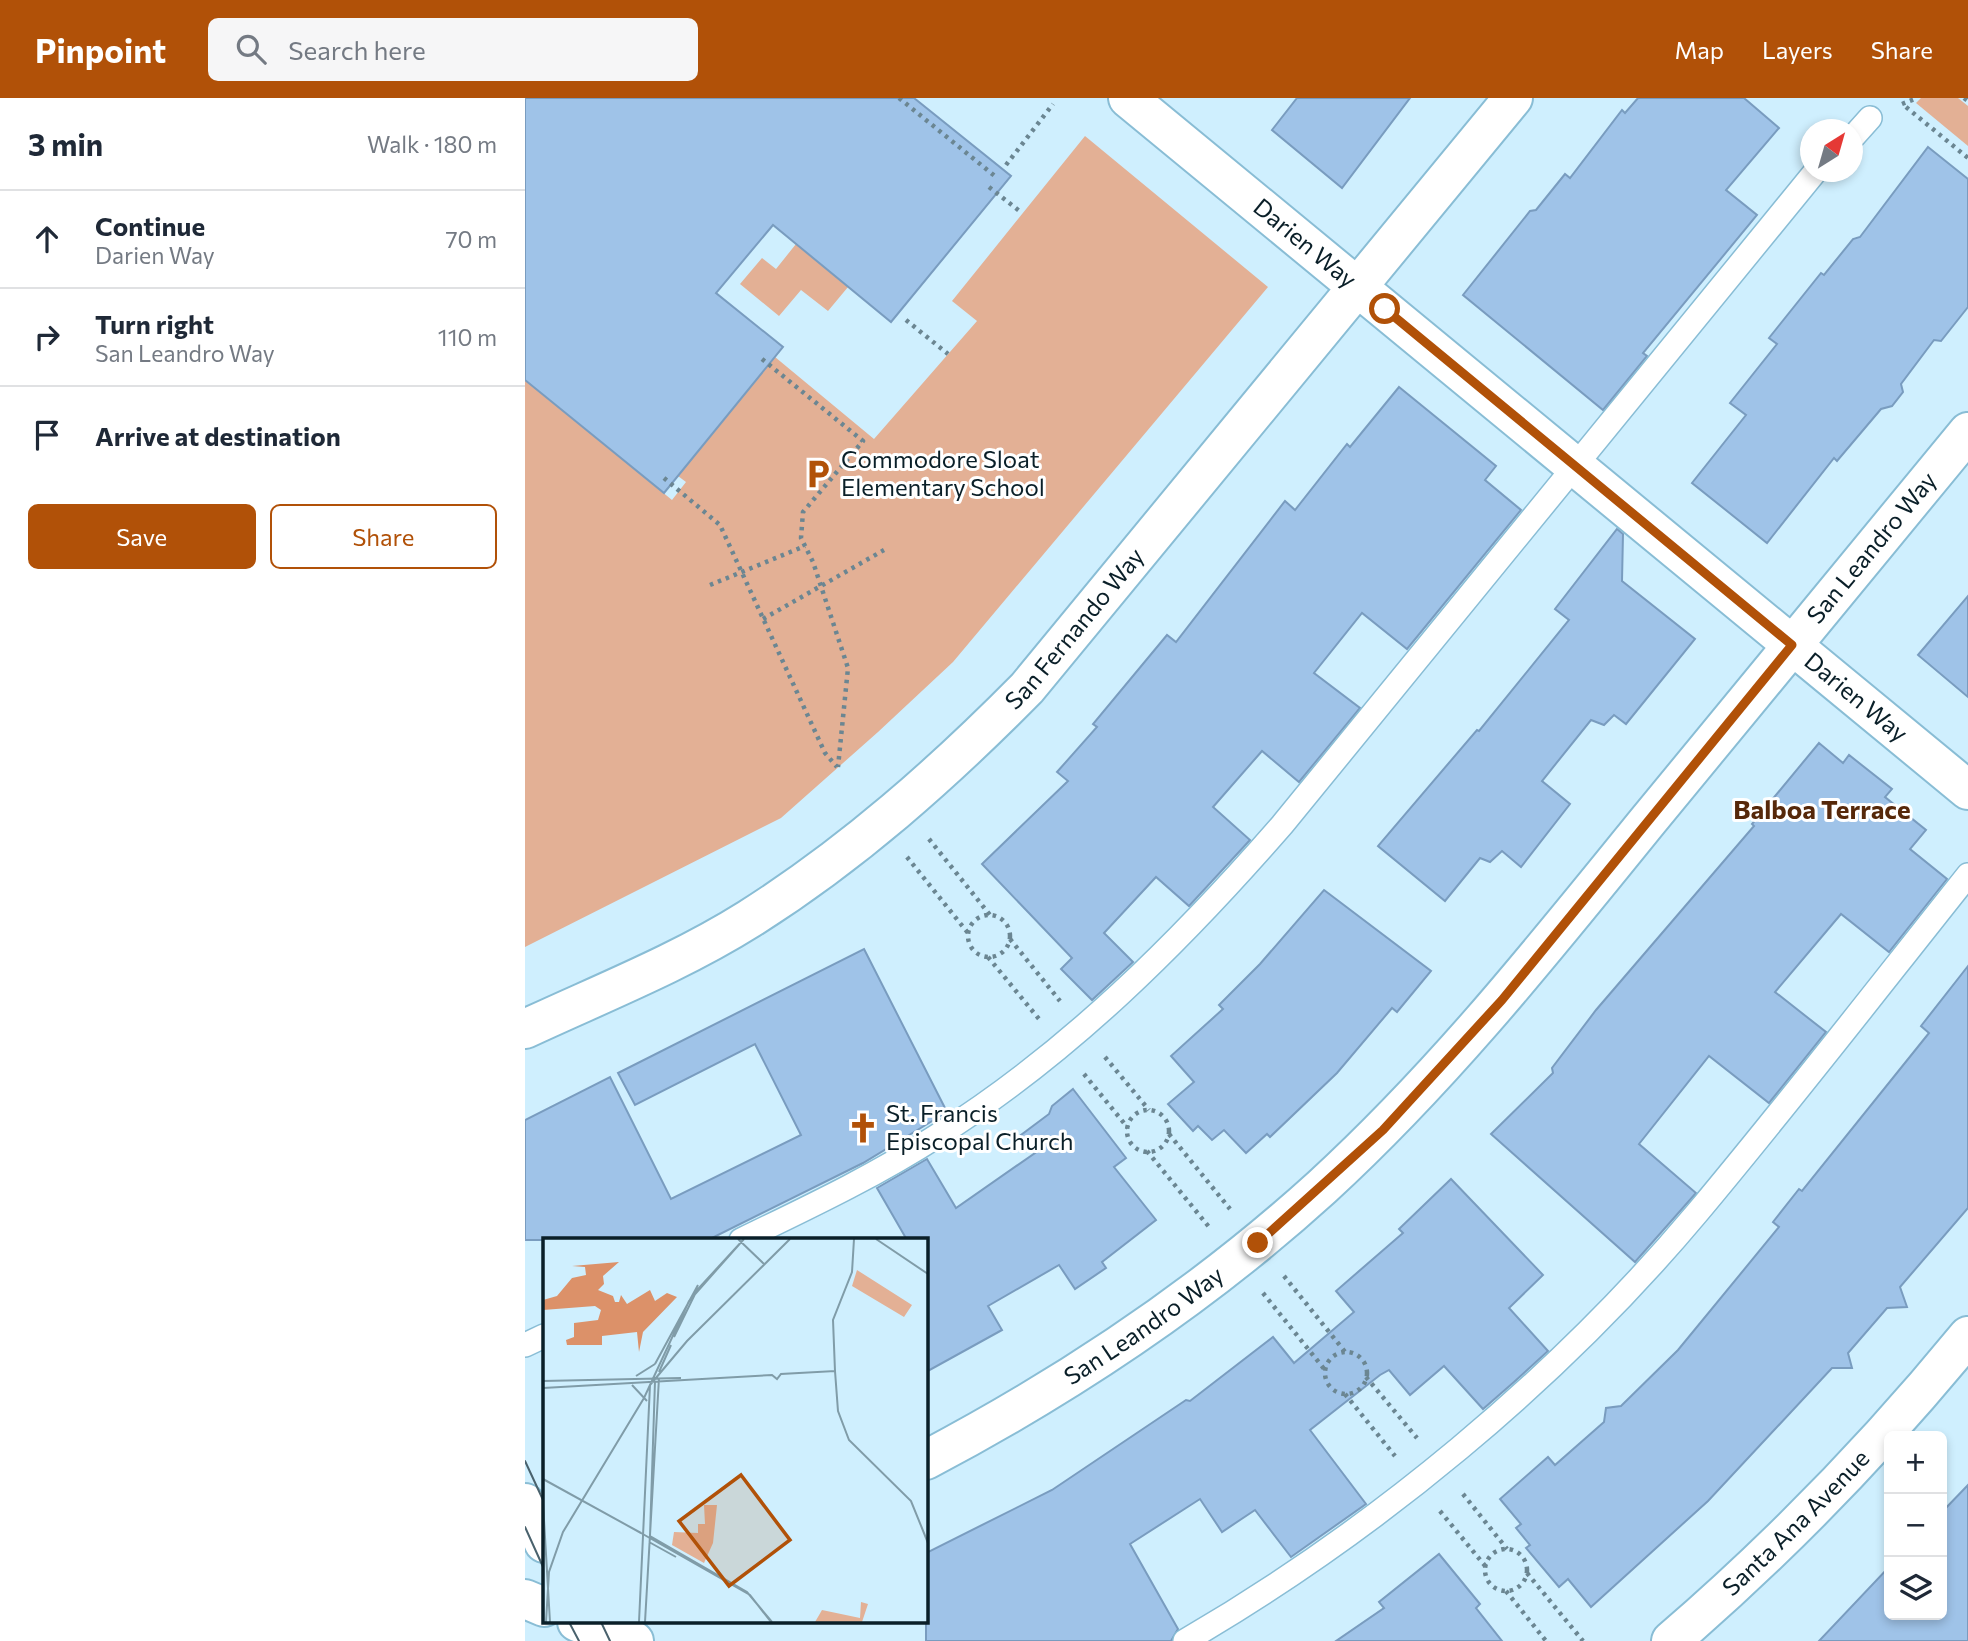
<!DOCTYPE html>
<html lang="en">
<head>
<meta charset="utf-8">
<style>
  :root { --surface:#fff; --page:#f6f6f7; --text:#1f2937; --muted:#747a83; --line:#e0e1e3; --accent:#b15108 }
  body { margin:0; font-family:Commissioner,sans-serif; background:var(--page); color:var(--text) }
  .controls { position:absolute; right:21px; bottom:21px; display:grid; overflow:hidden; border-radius:10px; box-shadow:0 4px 10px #0003 }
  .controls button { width:63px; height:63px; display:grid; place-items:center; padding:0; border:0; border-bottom:2px solid var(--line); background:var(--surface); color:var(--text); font:35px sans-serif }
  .compass { position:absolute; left:1275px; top:21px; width:63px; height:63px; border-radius:50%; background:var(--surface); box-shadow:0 4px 10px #0003; rotate:37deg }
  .stop { position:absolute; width:21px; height:21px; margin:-16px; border:5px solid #b15108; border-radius:50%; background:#fff }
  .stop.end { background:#b15108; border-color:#fff; box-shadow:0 2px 7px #0008 }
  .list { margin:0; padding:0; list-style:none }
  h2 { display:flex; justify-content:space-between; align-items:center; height:91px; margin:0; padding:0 28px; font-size:30px }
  h2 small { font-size:23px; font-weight:400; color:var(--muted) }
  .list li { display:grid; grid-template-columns:46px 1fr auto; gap:21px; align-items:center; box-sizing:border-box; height:98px; padding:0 28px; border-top:2px solid var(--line) }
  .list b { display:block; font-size:26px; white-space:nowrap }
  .list p { margin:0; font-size:23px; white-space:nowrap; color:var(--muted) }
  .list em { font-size:23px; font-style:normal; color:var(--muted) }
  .actions { display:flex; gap:14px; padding:21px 28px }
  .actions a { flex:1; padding:16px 0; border:2px solid var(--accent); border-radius:10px; text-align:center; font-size:24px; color:var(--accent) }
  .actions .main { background:var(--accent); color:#fff }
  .icon { flex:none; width:38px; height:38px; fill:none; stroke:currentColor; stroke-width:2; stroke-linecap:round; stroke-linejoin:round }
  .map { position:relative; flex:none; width:1443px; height:1543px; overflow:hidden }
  header { display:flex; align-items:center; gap:42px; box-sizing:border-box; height:98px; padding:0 35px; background:var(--accent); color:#fff }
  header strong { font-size:33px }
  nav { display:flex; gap:38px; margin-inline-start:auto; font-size:24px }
  .search { width:490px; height:63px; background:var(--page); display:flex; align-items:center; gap:18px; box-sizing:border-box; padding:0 24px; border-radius:10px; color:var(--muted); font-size:26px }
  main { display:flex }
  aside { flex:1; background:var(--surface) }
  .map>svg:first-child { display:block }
</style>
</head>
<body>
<header>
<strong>Pinpoint</strong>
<div class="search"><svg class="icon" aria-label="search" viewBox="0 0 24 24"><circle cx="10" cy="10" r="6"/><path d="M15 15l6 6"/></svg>Search here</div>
<nav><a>Map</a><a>Layers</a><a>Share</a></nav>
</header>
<main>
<aside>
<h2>3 min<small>Walk · 180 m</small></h2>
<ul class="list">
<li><svg class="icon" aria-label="ahead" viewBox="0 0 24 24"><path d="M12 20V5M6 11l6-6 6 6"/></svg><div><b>Continue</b><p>Darien Way</p></div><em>70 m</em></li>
<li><svg class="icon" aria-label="right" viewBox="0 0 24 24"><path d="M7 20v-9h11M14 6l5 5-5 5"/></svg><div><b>Turn right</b><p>San Leandro Way</p></div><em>110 m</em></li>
<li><svg class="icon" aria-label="arrive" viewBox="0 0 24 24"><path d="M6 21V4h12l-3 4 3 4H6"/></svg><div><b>Arrive at destination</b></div></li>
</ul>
<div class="actions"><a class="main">Save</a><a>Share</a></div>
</aside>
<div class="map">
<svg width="1443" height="1543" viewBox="0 0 1443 1543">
  <rect width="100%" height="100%" fill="#cfeffe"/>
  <g fill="#e3b095">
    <polygon points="1396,0 1433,0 1443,8 1443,48 1391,5"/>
    <polygon points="560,38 743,189 428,564 353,634 256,720 0,849 0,282 147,402 161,384 153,378 250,259 349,341 452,223 427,203"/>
    <polygon points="271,146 323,189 303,213 276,192 254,218 215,186 237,160 251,171"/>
  </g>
  <g fill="#9fc3e8" stroke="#799cbf" stroke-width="2">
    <polygon points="0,0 389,0 486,78 366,224 248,127 191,195 258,249 139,395 0,282"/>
    <polygon points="772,0 885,0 817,90 747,32"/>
    <polygon points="1113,0 1219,0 1254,30 1201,92 1232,117 1118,255 1122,258 1078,312 938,197 1005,113 1011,112 1040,76 1045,80 1097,12 1100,15"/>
    <polygon points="1403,49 1443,81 1443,209 1416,243 1409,242 1376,286 1378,294 1367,308 1356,311 1312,363 1309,360 1242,445 1167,385 1221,317 1205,305 1252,246 1244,240 1296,175 1299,177 1328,141 1335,139"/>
    <polygon points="874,289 971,368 960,382 996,412 882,551 837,515 789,575 835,610 774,684 737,653 688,709 725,742 664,808 631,779 579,835 608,864 567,902 536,871 547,860 457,766 543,683 532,674 572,629 568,626 642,537 651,544 760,403 770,412 822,346 825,349"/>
    <polygon points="1092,431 1098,436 1097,483 1170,541 1101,626 1089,617 1079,627 1066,622 1017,683 1045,706 996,769 977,753 965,764 955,760 920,803 853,748 952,632 954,633 1044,522 1030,511"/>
    <polygon points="1443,498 1443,599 1393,557"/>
    <polygon points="1294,645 1318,665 1324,657 1367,691 1360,699 1401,732 1385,751 1422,781 1364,854 1316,816 1250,894 1301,934 1244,1005 1184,958 1114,1046 1171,1095 1110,1164 966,1036 1028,975 1027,970 1071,912 1229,728 1227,726"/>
    <polygon points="799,792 906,873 872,914 867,910 812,975 745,1039 742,1036 721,1055 699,1032 687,1042 673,1028 668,1033 643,1006 669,984 646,958 698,911 694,907 735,866"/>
    <polygon points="339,851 422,1014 338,1065 183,1142 0,1142 0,1022 85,979 146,1101 276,1037 230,946 110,1007 93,975"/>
    <polygon points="1443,868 1443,1110 1375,1189 1382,1209 1362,1210 1323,1255 1327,1270 1307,1270 1183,1403 1066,1509 1043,1481 1034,1489 1001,1450 1005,1447 991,1430 996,1426 975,1401 1023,1359 1030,1367 1079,1324 1081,1310 1096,1308 1153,1252 1254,1129 1248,1124 1274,1091 1277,1093 1404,935 1396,928"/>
    <polygon points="548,991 601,1060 589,1069 631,1122 577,1164 581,1170 550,1191 534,1167 463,1208 477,1232 401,1274 401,1142 382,1142 352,1090 402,1061 431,1110 510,1055 496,1037 524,1016 527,1008"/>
    <polygon points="926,1081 1018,1177 984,1210 1023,1253 989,1284 958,1311 919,1268 885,1297 864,1272 855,1277 785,1332 841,1406 766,1459 730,1412 697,1434 675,1401 605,1446 653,1531 646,1543 401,1543 401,1455 527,1392 661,1302 665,1303 748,1239 769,1265 829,1214 811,1193 878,1135 874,1131"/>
    <polygon points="1443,1387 1443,1543 1294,1543 1364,1469 1364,1517 1417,1517 1417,1414"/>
    <polygon points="914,1456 955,1506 951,1510 977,1543 811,1543 859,1510 854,1504"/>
  </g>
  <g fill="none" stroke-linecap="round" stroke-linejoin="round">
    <g stroke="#89bdd5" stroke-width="26">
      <g id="lane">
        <polyline points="1328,39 1345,20"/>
        <path d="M 216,1142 C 282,1110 350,1078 412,1038 C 544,955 655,844 757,727 L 1290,74"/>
        <polyline points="0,1247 19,1238"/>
        <path d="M 660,1543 C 849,1433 1032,1282 1172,1115 C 1265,1004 1353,890 1443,777"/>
      </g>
    </g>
    <g stroke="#89bdd5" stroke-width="42">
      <g id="street">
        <path id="s1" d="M 603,0 L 1443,692"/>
        <path id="s2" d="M 0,931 C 75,896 154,865 224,821 C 327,756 417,676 502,590 L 988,0"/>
        <path id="s3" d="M 401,1362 C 545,1286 676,1199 797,1089 C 918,978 1019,851 1122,724 C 1229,593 1336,463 1443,334"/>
        <path id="s4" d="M 1146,1543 C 1254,1450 1353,1348 1443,1238"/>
      </g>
    </g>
    <g stroke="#89bdd5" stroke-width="42">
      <g id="secondary">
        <polyline points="0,1405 19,1445"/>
        <polyline points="0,1501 19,1509"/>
        <polyline points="52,1524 109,1543"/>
      </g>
    </g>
    <g stroke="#6b8692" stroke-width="4.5" stroke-dasharray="3.5 5" stroke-linecap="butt">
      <polyline points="374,0 471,79"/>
      <polyline points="1439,0 1443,3"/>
      <polyline points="1377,6 1392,0"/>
      <polyline points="1381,9 1443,60"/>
      <polyline points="481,67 528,6"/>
      <polyline points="464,89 497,115"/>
      <polyline points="381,222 423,256"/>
      <polyline points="237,261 338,343 278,414 276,440 288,464 323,570 313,669"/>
      <polyline points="139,380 195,427 300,655 312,669"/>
      <polyline points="185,487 280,448"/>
      <polyline points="238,521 359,452"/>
      <polyline points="404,741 465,817"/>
      <polyline points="382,759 443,835"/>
      <circle cx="464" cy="838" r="21"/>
      <polyline points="485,841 535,903"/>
      <polyline points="463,859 514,921"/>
      <polyline points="580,959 624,1012"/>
      <polyline points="559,976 603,1030"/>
      <circle cx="623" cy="1033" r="21"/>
      <polyline points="644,1036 705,1111"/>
      <polyline points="622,1053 684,1129"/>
      <polyline points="759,1178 821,1255"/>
      <polyline points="738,1195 800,1272"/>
      <circle cx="821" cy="1275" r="21"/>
      <polyline points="841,1279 892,1340"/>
      <polyline points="820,1296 870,1358"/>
      <polyline points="938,1396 982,1451"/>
      <polyline points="915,1413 961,1469"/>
      <circle cx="981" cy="1472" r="21"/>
      <polyline points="1002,1475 1058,1543"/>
      <polyline points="981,1493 1021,1543"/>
    </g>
    <use href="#lane" stroke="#fff" stroke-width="23"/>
    <use href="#street" stroke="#fff" stroke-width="38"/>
    <use href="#secondary" stroke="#fff" stroke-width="38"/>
    <g stroke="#4a626d" stroke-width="2">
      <polyline points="0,1363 19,1404"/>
      <polyline points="0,1429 19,1471"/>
      <polyline points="44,1524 54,1543"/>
      <polyline points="76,1524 85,1543"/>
    </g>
  </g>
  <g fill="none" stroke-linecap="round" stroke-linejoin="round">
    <polyline stroke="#b15108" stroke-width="9" points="733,1145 858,1032 977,902 1267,547 860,211"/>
  </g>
  <defs>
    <g id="parking-bare" transform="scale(2.415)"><path d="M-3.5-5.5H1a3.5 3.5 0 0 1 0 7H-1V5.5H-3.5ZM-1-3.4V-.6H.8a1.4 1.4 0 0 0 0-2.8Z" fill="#b15108" stroke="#fff" stroke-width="2.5" paint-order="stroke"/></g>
    <g id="church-bare" transform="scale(2.415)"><path d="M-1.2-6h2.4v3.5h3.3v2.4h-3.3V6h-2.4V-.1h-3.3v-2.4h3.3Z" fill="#b15108" stroke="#fff" stroke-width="2.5" paint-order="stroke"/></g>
  </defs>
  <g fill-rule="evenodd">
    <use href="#parking-bare" x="293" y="376"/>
    <use href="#church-bare" x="338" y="1030"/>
  </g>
  <g text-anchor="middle" stroke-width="6" stroke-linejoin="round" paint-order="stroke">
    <g font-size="24" fill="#0a1f28" stroke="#fff">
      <text dy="8" stroke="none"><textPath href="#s1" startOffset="229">Darien Way</textPath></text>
      <text dy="8" stroke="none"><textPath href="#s3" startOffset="1326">San Leandro Way</textPath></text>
      <text dy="8" stroke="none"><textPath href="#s2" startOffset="688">San Fernando Way</textPath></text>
      <text dy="8" stroke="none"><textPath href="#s1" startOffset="943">Darien Way</textPath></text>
      <text dy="8" stroke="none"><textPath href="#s3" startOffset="256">San Leandro Way</textPath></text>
      <text dy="8" stroke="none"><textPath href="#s4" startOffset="172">Santa Ana Avenue</textPath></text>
    </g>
    <g font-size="24" fill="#0a1f28" stroke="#fff" text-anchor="start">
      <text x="316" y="370">Commodore Sloat<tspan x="316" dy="28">Elementary School</tspan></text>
      <text x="361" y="1024">St. Francis<tspan x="361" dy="28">Episcopal Church</tspan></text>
    </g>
    <g font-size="26" font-weight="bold" fill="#56280a" stroke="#fff">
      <text x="1297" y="721">Balboa Terrace</text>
    </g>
  </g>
  <g transform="translate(18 1140)">
    <rect width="385" height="385" fill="#cfeffe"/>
    <path d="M 314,32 L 369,67 L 361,79 L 309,48 ZM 161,267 L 174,267 L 170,305 L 161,325 L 129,307 L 131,294 L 155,295 L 155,286 L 162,286 ZM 318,364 L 325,366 L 319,384 L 272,384 L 279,372 L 317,380 Z" fill="#e3b095"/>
    <path d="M 76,24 L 60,38 L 61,46 L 55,52 L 70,58 L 72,64 L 76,64 L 78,57 L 84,66 L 107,52 L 112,63 L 124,55 L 134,59 L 100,94 L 96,114 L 94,94 L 59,98 L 59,107 L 24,107 L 23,102 L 31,99 L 31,85 L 55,82 L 58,72 L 52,68 L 0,72 L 0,62 L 14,58 L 29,40 L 43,37 L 42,29 L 29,28 Z" fill="#dc9169"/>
    <path fill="none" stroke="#809ca8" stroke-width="2" d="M 195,1 L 221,26M 333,1 L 385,36M 131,99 L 154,52 L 201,1M 112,126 L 155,47M 292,133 L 290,82 L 309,34 L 311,1M 116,134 L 128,107M 93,138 L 112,126M 0,143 L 138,140M 112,143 L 107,298 L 204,354 L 229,384M 89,147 L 104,163M 0,150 L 229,137 L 234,141 L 238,136 L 292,133 L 295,173 L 306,202 L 368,263 L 385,305M 0,241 L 98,295M 0,265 L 7,384M 98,295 L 207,357 L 228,384M 106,304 L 133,319M 3,384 L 6,334 L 20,294 L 101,160 L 146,63 L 201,1M 96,384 L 107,147 L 144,103 L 247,1M 102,384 L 116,140"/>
    <path fill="#b15108" fill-opacity="0.15" stroke="#b15108" stroke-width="3.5" d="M 198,237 L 247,302 L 186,348 L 136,283 Z"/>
    <rect width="385" height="385" fill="none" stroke="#0a1f28" stroke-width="3.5"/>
  </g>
</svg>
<div class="controls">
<button>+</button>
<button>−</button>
<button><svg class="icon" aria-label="layers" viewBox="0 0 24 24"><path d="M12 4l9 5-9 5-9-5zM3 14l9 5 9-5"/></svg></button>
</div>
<svg class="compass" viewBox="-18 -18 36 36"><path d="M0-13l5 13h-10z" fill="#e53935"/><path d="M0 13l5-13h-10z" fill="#747a83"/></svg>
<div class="stop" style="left:860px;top:211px"></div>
<div class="stop end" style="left:733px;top:1145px"></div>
</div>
</main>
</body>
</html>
